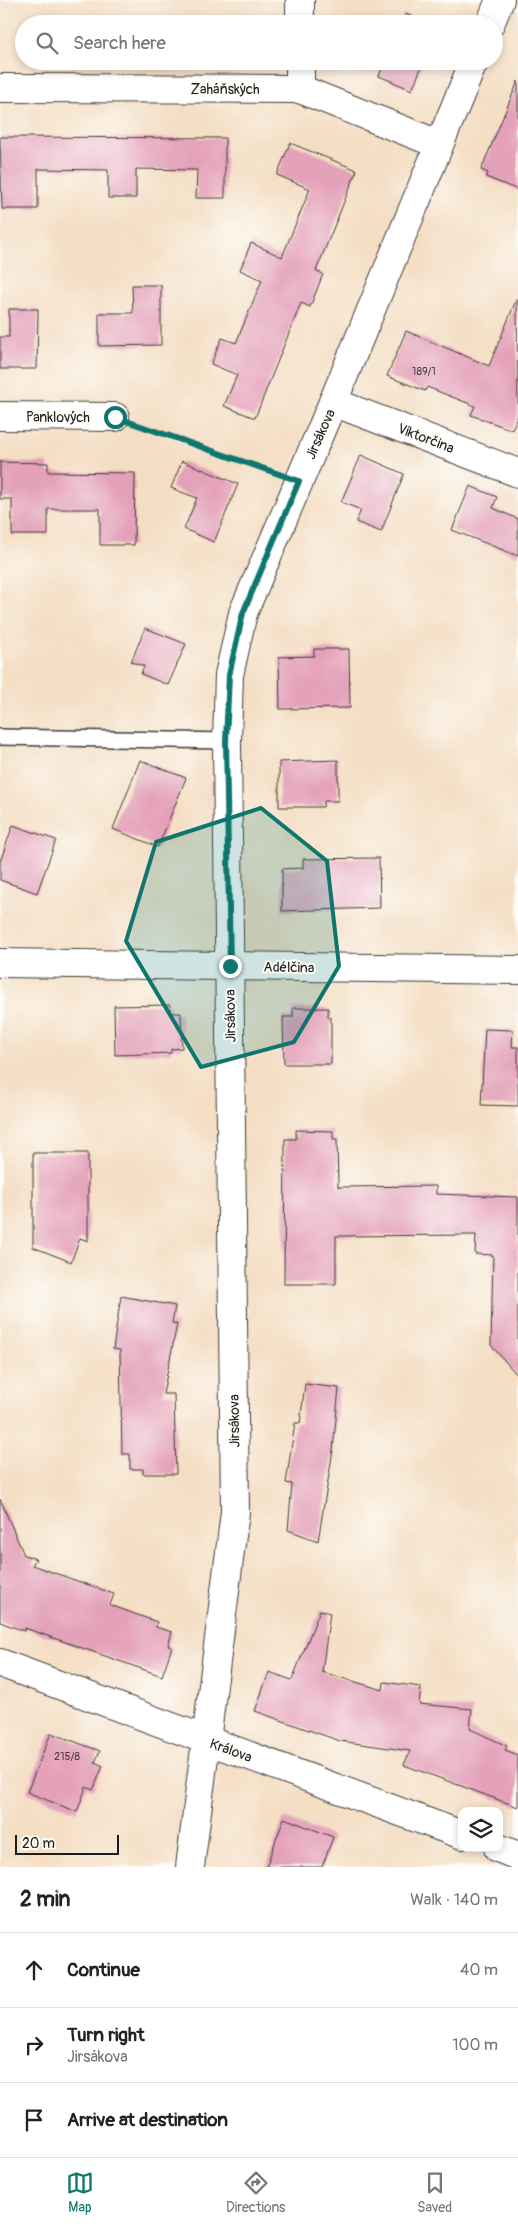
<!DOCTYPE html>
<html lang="en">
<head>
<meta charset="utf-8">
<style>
  :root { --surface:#fff; --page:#f6f6f6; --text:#222; --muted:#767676; --line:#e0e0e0; --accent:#0f766e }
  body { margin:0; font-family:Pangolin,sans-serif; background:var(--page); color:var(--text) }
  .controls { position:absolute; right:15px; bottom:15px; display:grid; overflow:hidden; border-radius:10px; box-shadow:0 2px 8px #0003 }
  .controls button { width:45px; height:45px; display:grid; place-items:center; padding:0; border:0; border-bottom:1px solid var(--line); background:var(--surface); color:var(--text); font:25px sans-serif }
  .scale { position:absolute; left:15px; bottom:12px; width:104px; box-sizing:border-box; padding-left:5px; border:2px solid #1c1c1c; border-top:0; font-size:14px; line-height:18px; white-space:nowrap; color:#1c1c1c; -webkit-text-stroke:4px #fdfcf7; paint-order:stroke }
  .stop { position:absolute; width:15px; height:15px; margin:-11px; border:4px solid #0f766e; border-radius:50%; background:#fff }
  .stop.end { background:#0f766e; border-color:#fff; box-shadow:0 1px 5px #0008 }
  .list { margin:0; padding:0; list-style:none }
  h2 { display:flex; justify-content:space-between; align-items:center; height:65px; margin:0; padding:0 20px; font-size:21px }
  h2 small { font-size:16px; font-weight:400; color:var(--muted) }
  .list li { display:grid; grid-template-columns:32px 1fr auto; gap:15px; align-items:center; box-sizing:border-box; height:75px; padding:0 20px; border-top:1px solid var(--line) }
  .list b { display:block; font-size:19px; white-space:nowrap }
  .list p { margin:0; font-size:16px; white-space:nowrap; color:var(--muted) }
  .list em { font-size:16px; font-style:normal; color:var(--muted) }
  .icon { flex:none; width:28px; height:28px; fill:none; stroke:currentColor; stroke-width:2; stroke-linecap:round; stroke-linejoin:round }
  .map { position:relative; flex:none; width:518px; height:1867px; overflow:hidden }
  .search { position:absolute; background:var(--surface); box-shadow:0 2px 8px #0003; left:15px; right:15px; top:15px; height:55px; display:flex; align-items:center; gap:12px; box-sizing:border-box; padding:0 18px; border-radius:28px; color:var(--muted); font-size:19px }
  .sheet { height:290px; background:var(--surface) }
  nav { display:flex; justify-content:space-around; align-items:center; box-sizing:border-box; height:70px; border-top:1px solid var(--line); background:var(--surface); font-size:14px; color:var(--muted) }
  nav a { display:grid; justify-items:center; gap:2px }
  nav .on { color:var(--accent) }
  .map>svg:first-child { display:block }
</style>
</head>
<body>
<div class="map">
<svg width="518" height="1867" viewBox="0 0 518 1867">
  <rect width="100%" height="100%" fill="#fdfcf7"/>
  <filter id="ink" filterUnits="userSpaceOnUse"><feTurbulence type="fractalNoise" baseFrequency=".02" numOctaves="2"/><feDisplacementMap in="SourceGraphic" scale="10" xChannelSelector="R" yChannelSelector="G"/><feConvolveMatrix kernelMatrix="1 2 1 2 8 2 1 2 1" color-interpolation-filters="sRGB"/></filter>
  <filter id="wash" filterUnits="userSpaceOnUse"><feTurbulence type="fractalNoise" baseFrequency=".0096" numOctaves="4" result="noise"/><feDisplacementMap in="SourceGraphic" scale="20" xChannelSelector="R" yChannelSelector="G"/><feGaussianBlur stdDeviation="1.12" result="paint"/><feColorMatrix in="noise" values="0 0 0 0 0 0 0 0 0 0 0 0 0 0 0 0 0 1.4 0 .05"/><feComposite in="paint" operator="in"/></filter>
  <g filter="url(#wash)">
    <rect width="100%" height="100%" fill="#f4dec4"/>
    <g id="blocks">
      <g fill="#e4a1ba">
        <polygon points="405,14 428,24 401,24"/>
        <polygon points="385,61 424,61 412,90 379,76"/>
        <polygon points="518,81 518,190 486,177 488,173 481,170"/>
        <polygon points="0,137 225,138 225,198 196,198 197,170 136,169 136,198 108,198 108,170 38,169 38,209 2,209"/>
        <polygon points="290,143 357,170 316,271 323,274 310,307 301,303 255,418 224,406 237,375 211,364 222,338 236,343 262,280 240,270 251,243 282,257 310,189 277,175"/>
        <polygon points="132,285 161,285 161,345 99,346 99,313 133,313"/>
        <polygon points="517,298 518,415 512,430 471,415 475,406 427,387 425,391 387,376 406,331 489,366"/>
        <polygon points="9,309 38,309 37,369 0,369 0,337 9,337"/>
        <polygon points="361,455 404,474 381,532 356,522 361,510 341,502"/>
        <polygon points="182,461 238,484 214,542 184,529 197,498 171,488"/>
        <polygon points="0,462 48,463 48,472 135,473 134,545 100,545 100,509 48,509 48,535 12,535 12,499 0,499"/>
        <polygon points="470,486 497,497 493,508 518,519 518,556 452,530"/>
        <polygon points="145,628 186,644 168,685 141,674 144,666 131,662"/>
        <polygon points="314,649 349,649 350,708 280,709 279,657 314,656"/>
        <polygon points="140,760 186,778 158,847 113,829"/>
        <polygon points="338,760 338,801 324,801 323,807 279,807 279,762"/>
        <polygon points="13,825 56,840 37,893 0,880 0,862"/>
        <polygon points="379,858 380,908 282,911 282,869 303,868 303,859"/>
        <polygon points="170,1005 170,1013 181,1013 182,1048 171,1049 171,1053 115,1055 114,1006"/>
        <polygon points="293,1008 328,1008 328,1017 331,1017 331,1064 284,1064 283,1017 293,1017"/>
        <polygon points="485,1029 513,1030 512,1047 518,1047 518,1106 481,1105"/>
        <polygon points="296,1130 333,1131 333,1139 337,1139 338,1187 436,1186 436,1194 518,1197 518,1376 491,1345 493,1255 475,1254 476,1235 336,1236 336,1284 284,1284 285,1139 296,1139"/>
        <polygon points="33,1153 88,1153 88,1241 80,1238 71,1262 33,1247"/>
        <polygon points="121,1296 175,1306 172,1323 177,1324 163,1394 174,1394 176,1474 143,1474 143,1469 130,1469 130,1454 122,1454 120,1350 113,1349"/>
        <polygon points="305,1384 339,1388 333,1450 318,1541 288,1530 292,1484 286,1483 295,1423 300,1423"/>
        <polygon points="0,1499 24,1555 36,1559 32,1565 114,1594 110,1605 157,1622 156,1627 172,1632 168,1646 172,1647 162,1676 25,1628 24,1631 0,1622"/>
        <polygon points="320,1610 330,1613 322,1672 383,1690 384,1682 421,1687 419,1704 472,1709 470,1729 507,1746 505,1750 518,1755 518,1807 404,1765 410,1751 340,1741 255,1711 269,1672 292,1680"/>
        <polygon points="51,1733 100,1751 95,1762 103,1766 93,1790 86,1787 77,1812 27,1792"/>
        <polygon points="284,1818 333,1837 322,1867 266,1867"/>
      </g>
    </g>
  </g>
  <g filter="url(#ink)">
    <use href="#blocks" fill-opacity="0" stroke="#3c3935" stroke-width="1"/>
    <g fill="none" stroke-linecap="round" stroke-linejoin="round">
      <g stroke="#3c3935" stroke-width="18">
        <polyline id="service" points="0,737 227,741"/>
      </g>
      <g stroke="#3c3935" stroke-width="30">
        <g id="minor">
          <polyline points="300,0 300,24"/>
          <polyline points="490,24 500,0"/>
          <polyline points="300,61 300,89"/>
          <polyline points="0,88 300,89 438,144"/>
          <polyline points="333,402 518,473"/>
          <polyline points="0,416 115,417"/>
          <polyline points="0,963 518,970"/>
          <polyline points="0,1663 462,1835"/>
          <polyline points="498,1848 518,1856"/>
          <polyline points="190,1867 235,1512 227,741 229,675 243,613 333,402 474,61"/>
        </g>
      </g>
      <polyline stroke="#3c3935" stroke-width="3" stroke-dasharray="1 4" stroke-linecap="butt" points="144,427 270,471"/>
      <use href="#service" stroke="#fff" stroke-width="15"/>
      <use href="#minor" stroke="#fff" stroke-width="28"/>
    </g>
  </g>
  <g fill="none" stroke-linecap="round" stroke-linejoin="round" filter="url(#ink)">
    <polyline stroke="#0f766e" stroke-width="6" points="115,417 299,481 243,613 229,675 226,741 230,966"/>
  </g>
  <path fill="#0f766e" fill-opacity="0.2" stroke="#0f766e" stroke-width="4" stroke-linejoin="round" d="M 261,808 L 327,861 L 339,966 L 294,1042 L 201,1067 L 126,941 L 156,842 Z"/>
  <g text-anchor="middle" stroke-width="4" stroke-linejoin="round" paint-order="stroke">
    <g font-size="11" fill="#4e3d44">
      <text x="424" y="375">189/1</text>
      <text x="67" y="1760">215/8</text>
    </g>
    <g font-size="14" fill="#1c1c1c" stroke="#fdfcf7">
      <text x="225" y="94">Zaháňských</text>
      <text x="58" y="422">Panklových</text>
      <text transform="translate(320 434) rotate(-66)" y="5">Jirsákova</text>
      <text transform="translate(426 438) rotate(21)" y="5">Viktorčina</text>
      <text transform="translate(289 967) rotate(1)" y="5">Adélčina</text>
      <text transform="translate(230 1016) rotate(-91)" y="5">Jirsákova</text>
      <text transform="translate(234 1421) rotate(-91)" y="5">Jirsákova</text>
      <text transform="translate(231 1750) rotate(20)" y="5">Králova</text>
    </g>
  </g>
</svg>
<div class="controls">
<button><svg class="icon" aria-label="layers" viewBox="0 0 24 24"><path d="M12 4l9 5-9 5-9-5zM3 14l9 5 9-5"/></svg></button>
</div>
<div class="scale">20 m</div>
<div class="stop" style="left:115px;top:417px"></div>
<div class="stop end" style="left:230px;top:966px"></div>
<div class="search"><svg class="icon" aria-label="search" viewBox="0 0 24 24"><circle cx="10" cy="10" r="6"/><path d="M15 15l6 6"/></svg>Search here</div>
</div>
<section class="sheet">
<h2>2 min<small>Walk · 140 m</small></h2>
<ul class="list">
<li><svg class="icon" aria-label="ahead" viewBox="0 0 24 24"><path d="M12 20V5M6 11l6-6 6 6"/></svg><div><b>Continue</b></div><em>40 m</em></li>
<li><svg class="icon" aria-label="right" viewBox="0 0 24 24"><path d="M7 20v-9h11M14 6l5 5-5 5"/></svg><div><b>Turn right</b><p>Jirsákova</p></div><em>100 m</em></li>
<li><svg class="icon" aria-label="arrive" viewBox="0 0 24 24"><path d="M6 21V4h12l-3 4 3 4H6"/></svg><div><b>Arrive at destination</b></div></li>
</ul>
</section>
<nav>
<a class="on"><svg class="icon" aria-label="map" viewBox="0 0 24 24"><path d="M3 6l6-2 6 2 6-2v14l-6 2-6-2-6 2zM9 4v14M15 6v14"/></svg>Map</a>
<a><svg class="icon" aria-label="directions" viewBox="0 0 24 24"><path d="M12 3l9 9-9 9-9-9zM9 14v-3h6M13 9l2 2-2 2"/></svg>Directions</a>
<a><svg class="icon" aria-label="saved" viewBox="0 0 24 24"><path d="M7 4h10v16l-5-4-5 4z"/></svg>Saved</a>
</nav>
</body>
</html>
